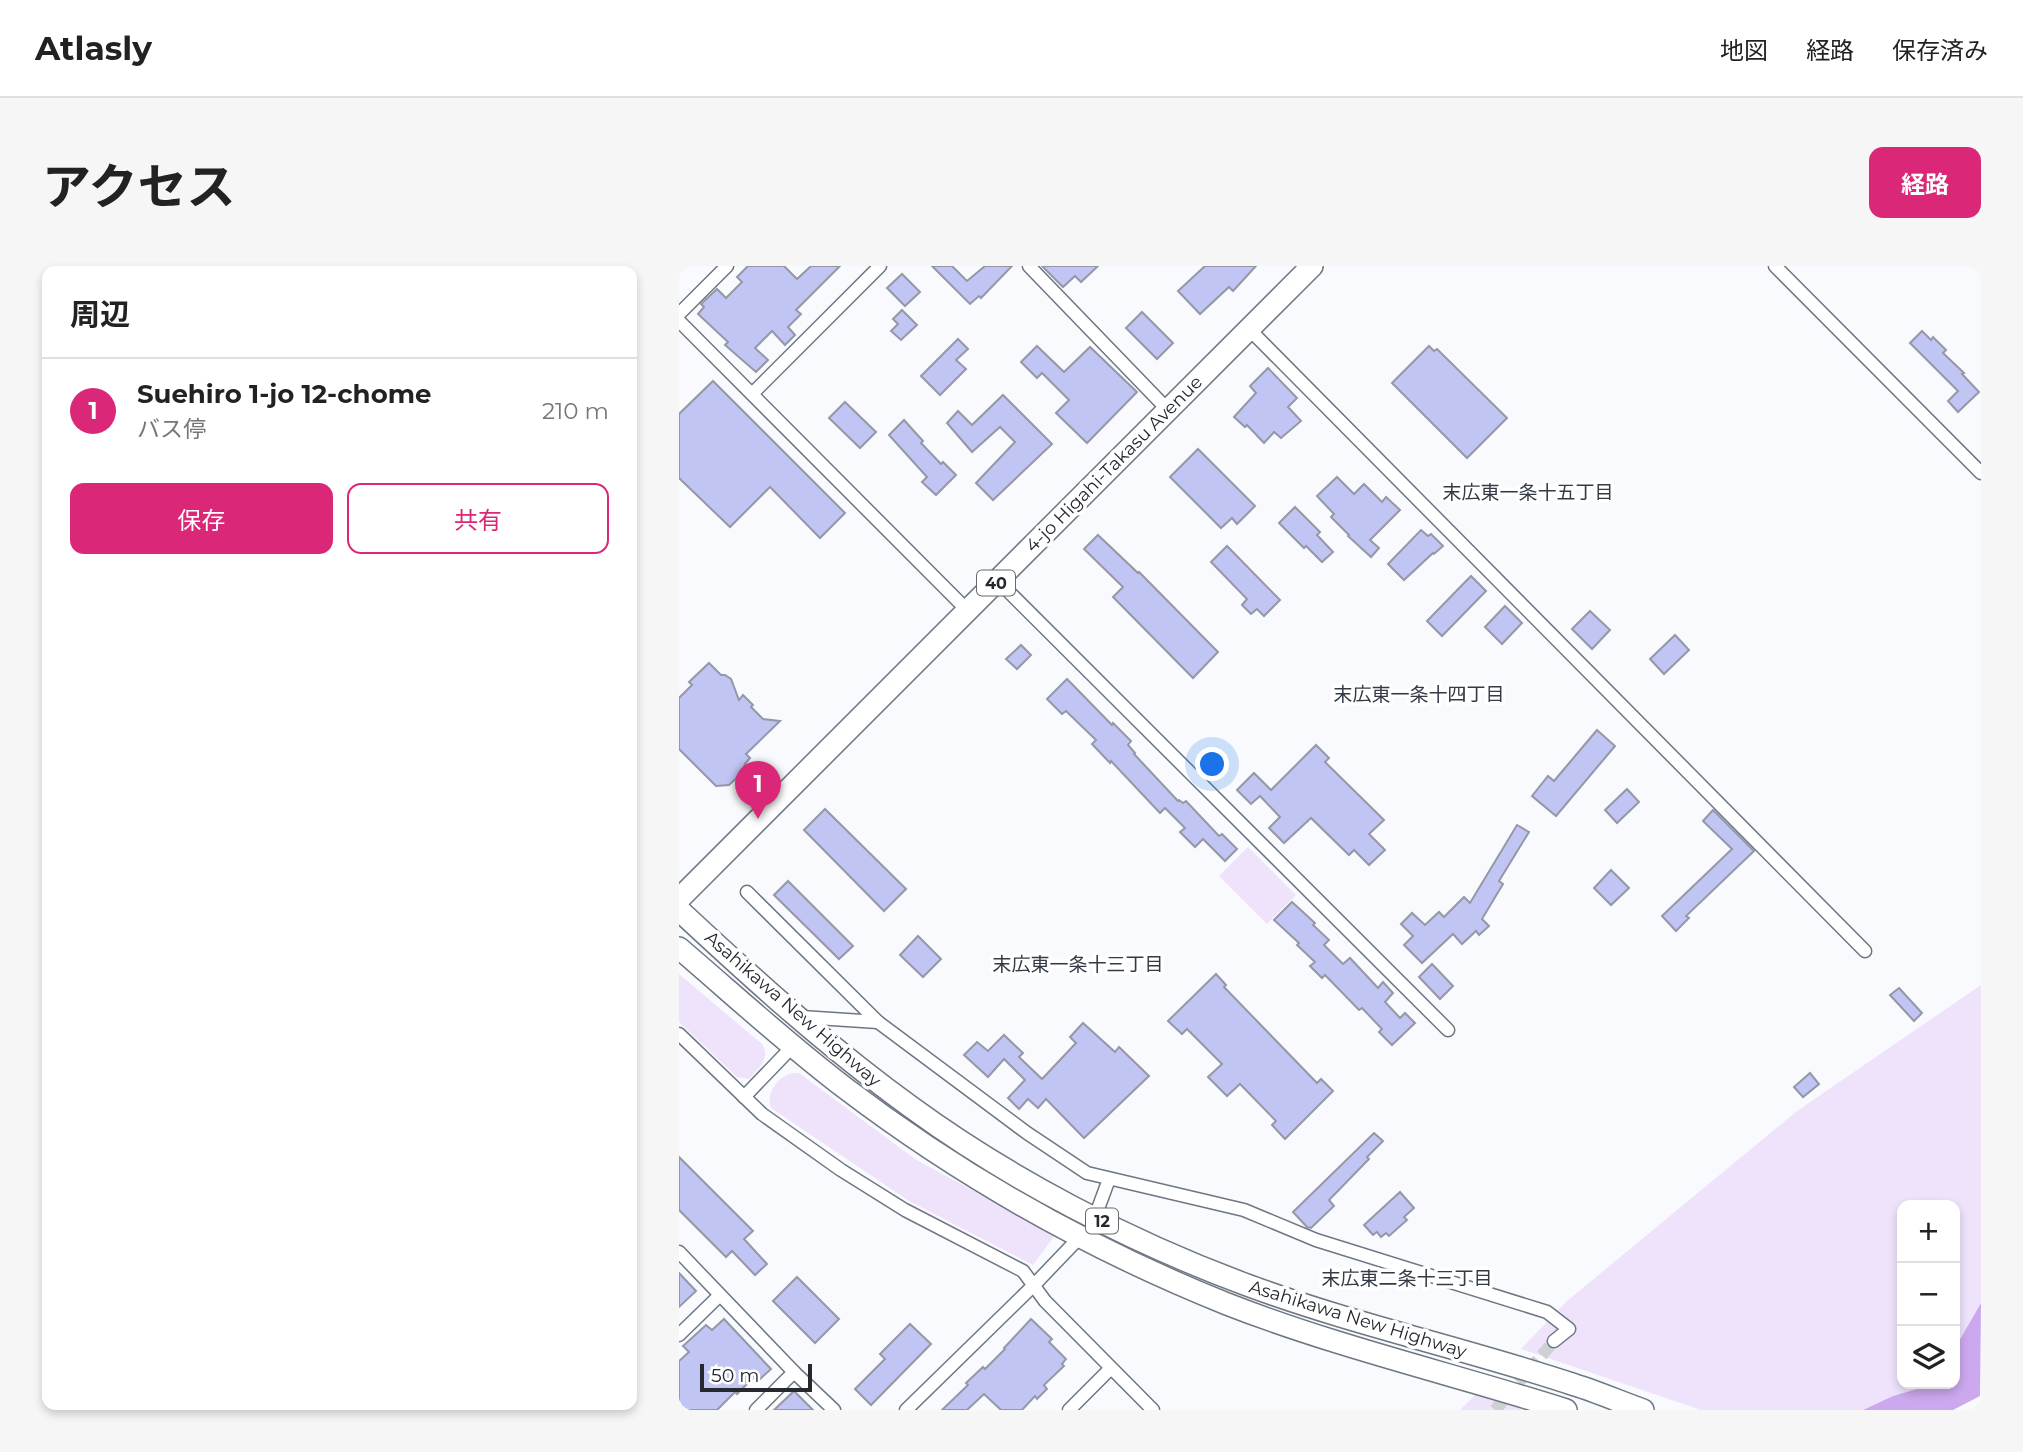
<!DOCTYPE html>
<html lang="ja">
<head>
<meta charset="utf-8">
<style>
  :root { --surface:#fff; --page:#f6f6f6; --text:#222; --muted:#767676; --line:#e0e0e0; --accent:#db2777 }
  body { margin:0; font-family:Montserrat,"Noto Sans JP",sans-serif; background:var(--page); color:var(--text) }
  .controls { position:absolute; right:21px; bottom:21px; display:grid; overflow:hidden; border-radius:14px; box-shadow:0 4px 10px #0003 }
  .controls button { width:63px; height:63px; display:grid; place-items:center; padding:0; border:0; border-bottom:2px solid var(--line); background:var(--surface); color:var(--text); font:35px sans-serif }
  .scale { position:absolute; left:21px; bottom:18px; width:112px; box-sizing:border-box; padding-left:7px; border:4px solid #25292f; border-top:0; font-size:19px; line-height:24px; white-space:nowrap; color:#25292f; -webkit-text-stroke:5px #fff; paint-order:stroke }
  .you { position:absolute; left:534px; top:499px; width:24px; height:24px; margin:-18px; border:5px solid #fff; border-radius:50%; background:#1a73e8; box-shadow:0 0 0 10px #1a73e833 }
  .badge { display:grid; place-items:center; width:46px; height:46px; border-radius:50%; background:var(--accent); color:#fff; font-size:23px; font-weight:700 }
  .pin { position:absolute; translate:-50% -58px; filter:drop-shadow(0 2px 4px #0008) }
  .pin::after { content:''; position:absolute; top:37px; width:24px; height:21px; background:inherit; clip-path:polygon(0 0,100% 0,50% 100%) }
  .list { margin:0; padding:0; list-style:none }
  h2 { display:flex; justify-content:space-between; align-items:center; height:91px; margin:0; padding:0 28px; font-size:30px }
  h2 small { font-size:23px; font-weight:400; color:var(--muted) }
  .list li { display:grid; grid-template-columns:46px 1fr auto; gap:21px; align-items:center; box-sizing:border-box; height:105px; padding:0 28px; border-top:2px solid var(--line) }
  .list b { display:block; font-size:26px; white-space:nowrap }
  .list p { margin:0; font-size:23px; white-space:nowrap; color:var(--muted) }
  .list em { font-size:23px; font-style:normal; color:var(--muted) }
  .actions { display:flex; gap:14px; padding:21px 28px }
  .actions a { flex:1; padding:16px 0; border:2px solid var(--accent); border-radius:14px; text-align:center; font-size:24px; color:var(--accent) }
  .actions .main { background:var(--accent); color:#fff }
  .icon { flex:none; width:38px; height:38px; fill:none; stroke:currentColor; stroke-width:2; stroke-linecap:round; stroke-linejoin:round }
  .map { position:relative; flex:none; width:1302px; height:1144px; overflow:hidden; border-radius:14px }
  header { display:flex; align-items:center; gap:42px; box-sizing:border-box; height:98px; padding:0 35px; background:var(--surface); border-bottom:2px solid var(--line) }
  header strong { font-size:33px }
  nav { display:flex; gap:38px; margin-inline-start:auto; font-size:24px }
  .intro { display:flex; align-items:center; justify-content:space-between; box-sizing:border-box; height:168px; padding:0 42px }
  h1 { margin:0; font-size:49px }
  .button { padding:18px 32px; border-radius:14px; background:var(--accent); color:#fff; font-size:24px; font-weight:700 }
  main { display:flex; gap:42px; padding:0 42px }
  aside { flex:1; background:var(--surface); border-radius:14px; box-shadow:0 4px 10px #0003 }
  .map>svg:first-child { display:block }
</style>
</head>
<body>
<header>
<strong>Atlasly</strong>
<nav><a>地図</a><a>経路</a><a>保存済み</a></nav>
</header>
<div class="intro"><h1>アクセス</h1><a class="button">経路</a></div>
<main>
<aside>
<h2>周辺<small></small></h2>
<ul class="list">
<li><span class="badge">1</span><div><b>Suehiro 1-jo 12-chome</b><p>バス停</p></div><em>210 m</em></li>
</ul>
<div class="actions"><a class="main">保存</a><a>共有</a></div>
</aside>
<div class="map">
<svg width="1302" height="1144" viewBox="0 0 1302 1144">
  <rect width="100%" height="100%" fill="#f8fafd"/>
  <g fill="#efe3fb">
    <polygon points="569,581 617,629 588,658 540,610"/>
    <path d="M 0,708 L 83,778 C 92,792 80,802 70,813 L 58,811 L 0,756 Z"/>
    <polygon points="1302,719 1302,1037 1276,1082 1276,939 1223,939 1223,1118 1248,1118 1245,1121 1214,1130 1184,1144 1022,1144 842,1083 888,1035 1118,845"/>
    <path d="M 113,807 L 120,807 L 236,893 L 376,969 L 354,999 L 230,935 L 92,842 C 87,826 98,812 113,807 Z"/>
    <polygon points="799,1126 844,1144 781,1144"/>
  </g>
  <polygon fill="#cca8ef" points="1302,1037 1301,1130 1274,1144 1184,1144 1214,1130 1245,1121 1248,1118 1276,1118 1276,1082"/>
  <g fill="#c1c5f3" stroke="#9597a6" stroke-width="2">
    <polygon points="69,0 105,0 118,13 132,0 161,0 117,44 122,48 109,61 116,69 106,79 93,65 76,82 89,94 77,106 46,79 49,76 19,48 25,41 22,38 38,23 47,32 63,16 58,11"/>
    <polygon points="253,0 273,0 288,15 306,0 333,0 302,32 300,30 291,38"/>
    <polygon points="363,0 419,0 402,16 396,10 384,21"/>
    <polygon points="526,0 577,0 554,25 550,21 521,48 499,25"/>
    <polygon points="223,8 241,26 226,40 208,22"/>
    <polygon points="223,44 238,59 222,74 212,65 219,58 214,53"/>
    <polygon points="463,46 494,77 478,93 447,62"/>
    <polygon points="1243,65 1252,74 1254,71 1267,84 1264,87 1285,107 1283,108 1300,126 1279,146 1269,135 1279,125 1231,77"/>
    <polygon points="279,73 289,83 277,94 287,103 261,129 242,110"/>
    <polygon points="358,80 385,106 411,81 458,126 408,177 377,147 390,134 363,107 358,112 342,96"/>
    <polygon points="750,80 755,85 758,83 828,152 788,192 713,117"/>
    <polygon points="589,102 618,132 609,141 622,155 602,172 595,166 585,177 568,159 566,161 555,151 577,127 571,120"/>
    <polygon points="34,115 166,247 141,272 91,221 51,261 0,212 0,148"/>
    <polygon points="324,129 373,178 314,234 297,217 336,176 321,161 293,186 268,157 279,145 293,159"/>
    <polygon points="166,136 197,166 181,182 150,152"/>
    <polygon points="225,154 244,175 242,177 262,198 264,196 277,209 257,229 243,216 248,211 210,169"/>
    <polygon points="519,183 576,240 558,258 553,252 542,262 491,211"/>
    <polygon points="658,211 675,228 685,218 703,236 707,231 721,244 691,274 700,282 692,291 669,270 670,269 652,251 655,248 638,230"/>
    <polygon points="616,241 641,266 638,269 654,286 643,296 627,280 625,282 600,257"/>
    <polygon points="742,264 749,270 752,268 764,280 755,288 754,287 725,314 709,298"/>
    <polygon points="419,269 459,307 460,306 539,386 514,412 434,331 444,321 405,283"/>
    <polygon points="548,280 601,334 585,350 578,343 572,348 563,339 568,333 532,296"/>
    <polygon points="792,310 807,325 763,370 748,355"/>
    <polygon points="826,340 843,357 823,378 806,361"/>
    <polygon points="911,345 931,364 913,383 893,363"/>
    <polygon points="996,369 1010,384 985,408 971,393"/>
    <polygon points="342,379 352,389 338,403 327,393"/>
    <polygon points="30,397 42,409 46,409 52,413 60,434 64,429 74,439 72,441 84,453 101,455 67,488 71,492 66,498 63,507 50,519 37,520 0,483 0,432 13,419 10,416"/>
    <polygon points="388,413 433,459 434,457 452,475 449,479 456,487 455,488 499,535 500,534 504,537 507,535 540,570 543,568 558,583 546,595 524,573 516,581 501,566 506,562 486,542 481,547 432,495 431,497 413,478 417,474 387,445 383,448 368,433"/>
    <polygon points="918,464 936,480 877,550 853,530 869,510 875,515"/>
    <polygon points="637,479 650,492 646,496 705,554 690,568 706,584 690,599 675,584 670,589 632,552 605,577 590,562 601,551 581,530 572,538 558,524 575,507 592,524"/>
    <polygon points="948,523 960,536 938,557 926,544"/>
    <polygon points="146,543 227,623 205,645 125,564"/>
    <polygon points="1034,544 1075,585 1007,650 1010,652 997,665 983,650 1053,583 1024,555"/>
    <polygon points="838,559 850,566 820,615 824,618 803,653 810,660 800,669 797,665 783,678 774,668 743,697 725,679 734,670 722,658 733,647 746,659 760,646 765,651 785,631 791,637"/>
    <polygon points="932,604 950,622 932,639 915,622"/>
    <polygon points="109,615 174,680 160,693 95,629"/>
    <polygon points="613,636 636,657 634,659 650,674 645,679 664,698 671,692 699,722 704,716 714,727 706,736 721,752 726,747 736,757 713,779 700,766 703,763 683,742 680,744 646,709 643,712 631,700 636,696 618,679 620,677 595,654"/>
    <polygon points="239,670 262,693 244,711 221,689"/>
    <polygon points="753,698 774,720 761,733 740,711"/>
    <polygon points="537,708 547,719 545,721 638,817 642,813 654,825 606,873 593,859 597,855 561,818 548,830 529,811 543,798 508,763 503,768 489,755"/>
    <polygon points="1220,722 1243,747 1235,755 1211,729"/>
    <polygon points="404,757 436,786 440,781 470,810 405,872 367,833 359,842 349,833 340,843 329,832 346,814 325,793 309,811 285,789 298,776 309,785 325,769 344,787 340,791 363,813 397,777 391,771"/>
    <polygon points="1131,807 1140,818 1124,831 1115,821"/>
    <polygon points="695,867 704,875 688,891 690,893 650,934 655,940 632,962 628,961 614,946"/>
    <polygon points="0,891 74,965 65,973 88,998 76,1009 53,985 47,991 0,944"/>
    <polygon points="721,926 735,942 725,951 728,954 710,970 707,967 702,971 698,966 694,969 685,959"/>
    <polygon points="0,1007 17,1025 0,1041"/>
    <polygon points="118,1011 160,1053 136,1077 94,1035"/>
    <polygon points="45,1053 92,1103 80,1114 76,1110 58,1128 56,1126 38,1144 0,1144 0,1095 10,1086 4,1080 27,1059 33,1064"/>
    <polygon points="352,1053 373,1073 370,1076 387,1093 383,1098 385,1100 365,1119 368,1123 358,1133 356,1130 343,1144 322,1144 305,1128 288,1144 263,1144 289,1119 287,1117 304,1101 306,1103 326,1083 325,1082"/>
    <polygon points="231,1058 252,1078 192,1139 176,1123 206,1093 201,1088"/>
    <polygon points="115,1125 134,1144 95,1144"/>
  </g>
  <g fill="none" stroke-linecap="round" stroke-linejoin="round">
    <polyline stroke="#ced0d4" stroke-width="12" stroke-dasharray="12 6" stroke-linecap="butt" points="816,1144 875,1075"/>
    <g stroke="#6d7783" stroke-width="15">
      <g id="minor">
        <polyline points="350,0 489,144"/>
        <polyline points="1096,0 1302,207"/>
        <polyline points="0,48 48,0"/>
        <polyline points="0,55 289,345"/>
        <polyline points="570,63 1186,685"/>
        <polyline points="73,128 201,0"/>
        <polyline points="319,315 769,764"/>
        <polyline points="68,626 199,756 348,867 408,907 565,944 637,974 868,1046 890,1063 875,1075"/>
        <polyline points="122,751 199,756"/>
        <polyline points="0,768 83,848 162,904 226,944 344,1005 366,1035 474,1144"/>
        <polyline points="65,831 113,781"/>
        <polyline points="416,951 430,913"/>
        <polyline points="0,986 115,1106 155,1144"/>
        <polyline points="0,1069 40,1030"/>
        <polyline points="77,1144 115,1106"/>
        <polyline points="227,1144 355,1019 400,972"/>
        <polyline points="390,1144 432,1102"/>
      </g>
    </g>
    <g stroke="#6d7783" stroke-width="24">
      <g id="trunk">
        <polyline points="0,633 633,0"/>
        <path d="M 0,644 C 74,713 149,781 232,841 C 332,914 452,976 568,1019 C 676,1059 788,1083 896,1119 C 919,1126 941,1136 964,1144"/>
        <path d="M 0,682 C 55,729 108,778 166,822 C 283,911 411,983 548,1038 C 658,1081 774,1108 887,1144"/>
      </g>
    </g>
    <use href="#minor" stroke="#fff" stroke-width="12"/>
    <use href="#trunk" stroke="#fff" stroke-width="21"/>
  </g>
  <g text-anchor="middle" stroke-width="7" stroke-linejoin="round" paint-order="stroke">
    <g fill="#fff" stroke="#66696d" stroke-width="2">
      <rect x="298" y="304.5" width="38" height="25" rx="5"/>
      <rect x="407" y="942.5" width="32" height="25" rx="5"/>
    </g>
    <g font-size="16" font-weight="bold" fill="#25292f">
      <text x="317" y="323">40</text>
      <text x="423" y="961">12</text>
    </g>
    <g font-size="18" fill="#25292f" stroke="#fff">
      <text transform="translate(435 198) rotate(-45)" y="6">4-jo Higahi-Takasu Avenue</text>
      <text transform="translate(114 743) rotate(41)" y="6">Asahikawa New Highway</text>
      <text transform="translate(679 1053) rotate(17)" y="6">Asahikawa New Highway</text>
    </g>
    <g font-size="19" fill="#323b46" stroke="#fff">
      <text x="849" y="233">末広東一条十五丁目</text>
      <text x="740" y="435">末広東一条十四丁目</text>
      <text x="399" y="705">末広東一条十三丁目</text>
      <text x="728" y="1019">末広東二条十三丁目</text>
    </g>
  </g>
</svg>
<div class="controls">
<button>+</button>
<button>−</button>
<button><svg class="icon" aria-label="layers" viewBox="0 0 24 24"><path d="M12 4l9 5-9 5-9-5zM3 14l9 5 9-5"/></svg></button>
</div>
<div class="scale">50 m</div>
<div class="you"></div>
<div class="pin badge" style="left:79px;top:553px">1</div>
</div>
</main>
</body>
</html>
